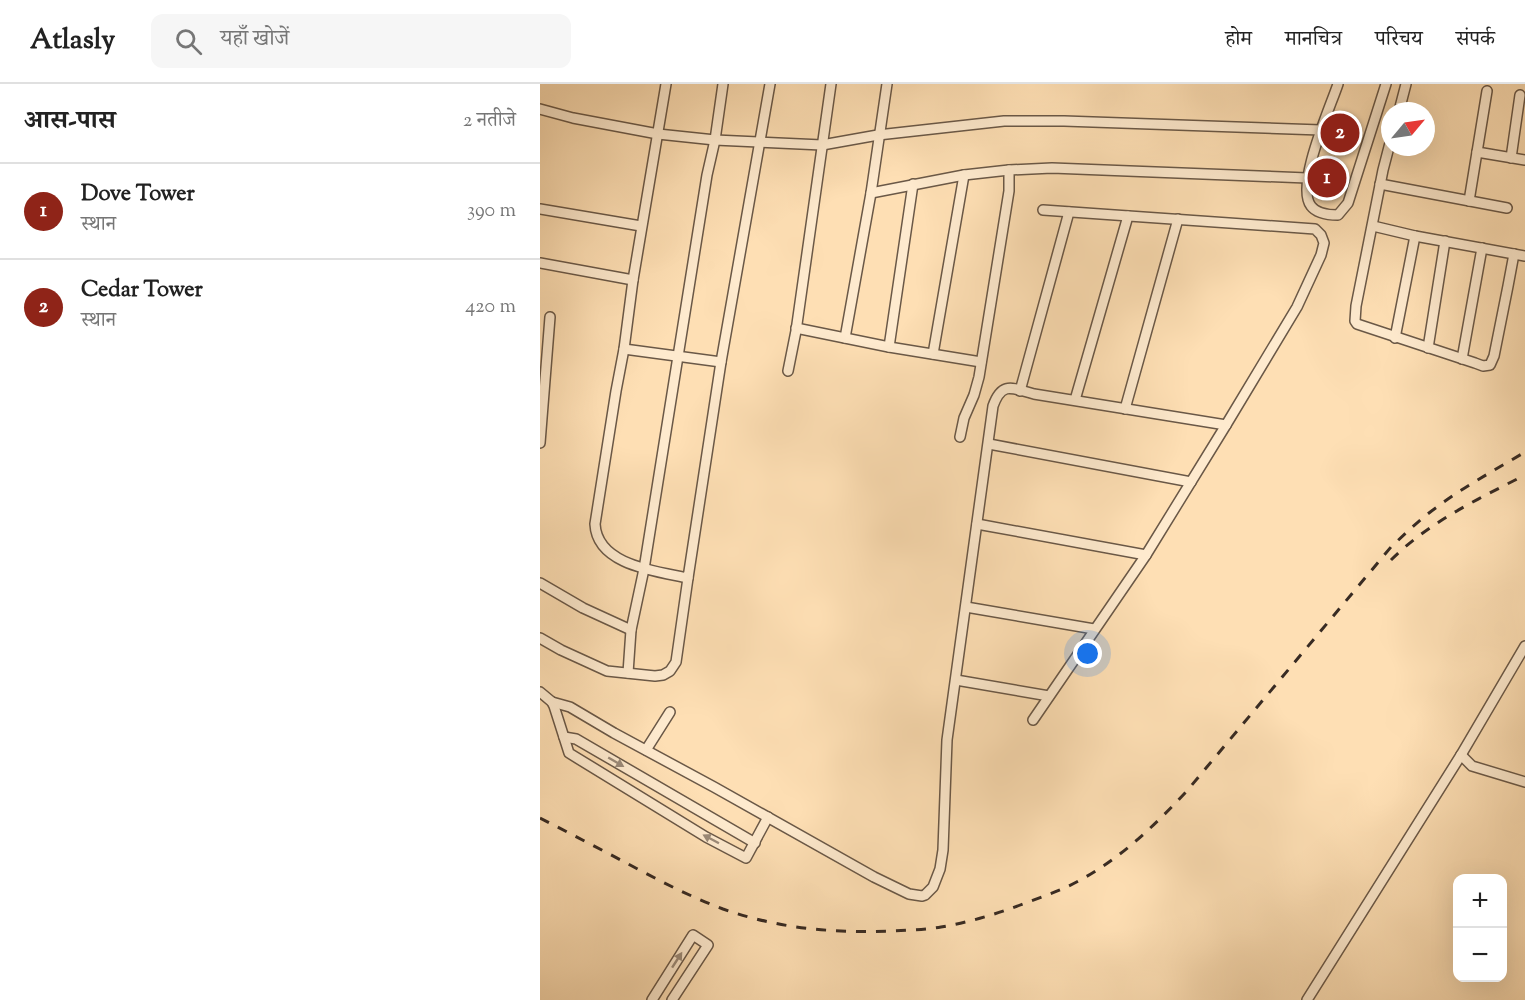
<!DOCTYPE html>
<html lang="hi">
<head>
<meta charset="utf-8">
<style>
  :root { --surface:#fff; --page:#f6f6f6; --text:#222; --muted:#767676; --line:#e0e0e0; --accent:#8f2418 }
  body { margin:0; font-family:"Sorts Mill Goudy","Noto Serif Devanagari",serif; background:var(--page); color:var(--text) }
  .controls { position:absolute; right:18px; bottom:18px; display:grid; overflow:hidden; border-radius:12px; box-shadow:0 6px 24px #0002 }
  .controls button { width:54px; height:54px; display:grid; place-items:center; padding:0; border:0; border-bottom:2px solid var(--line); background:var(--surface); color:var(--text); font:30px sans-serif }
  .compass { position:absolute; left:841px; top:18px; width:54px; height:54px; border-radius:50%; background:var(--surface); box-shadow:0 6px 24px #0002; rotate:61deg }
  .you { position:absolute; left:548px; top:570px; width:21px; height:21px; margin:-15px; border:4px solid #fff; border-radius:50%; background:#1a73e8; box-shadow:0 0 0 9px #1a73e833 }
  .badge { display:grid; place-items:center; width:39px; height:39px; border-radius:50%; background:var(--accent); color:#fff; font-size:20px; font-weight:700 }
  .pin { position:absolute; translate:-50% -50%; border:3px solid #fff; box-shadow:0 2px 6px #0006 }
  .list { margin:0; padding:0; list-style:none }
  h2 { display:flex; justify-content:space-between; align-items:center; height:78px; margin:0; padding:0 24px; font-size:26px }
  h2 small { font-size:20px; font-weight:400; color:var(--muted) }
  .list li { display:grid; grid-template-columns:39px 1fr auto; gap:18px; align-items:center; box-sizing:border-box; height:96px; padding:0 24px; border-top:2px solid var(--line) }
  .list b { display:block; font-size:22px; white-space:nowrap }
  .list p { margin:0; font-size:20px; white-space:nowrap; color:var(--muted) }
  .list em { font-size:20px; font-style:normal; color:var(--muted) }
  .icon { flex:none; width:33px; height:33px; fill:none; stroke:currentColor; stroke-width:2; stroke-linecap:round; stroke-linejoin:round }
  .map { position:relative; flex:none; width:985px; height:916px; overflow:hidden }
  header { display:flex; align-items:center; gap:36px; box-sizing:border-box; height:84px; padding:0 30px; background:var(--surface); border-bottom:2px solid var(--line) }
  header strong { font-size:28px }
  nav { display:flex; gap:33px; margin-inline-start:auto; font-size:21px }
  .search { width:420px; height:54px; background:var(--page); display:flex; align-items:center; gap:15px; box-sizing:border-box; padding:0 21px; border-radius:12px; color:var(--muted); font-size:22px }
  main { display:flex }
  aside { flex:1; background:var(--surface) }
  .map>svg:first-child { display:block }
</style>
</head>
<body>
<header>
<strong>Atlasly</strong>
<div class="search"><svg class="icon" aria-label="search" viewBox="0 0 24 24"><circle cx="10" cy="10" r="6"/><path d="M15 15l6 6"/></svg>यहाँ खोजें</div>
<nav><a>होम</a><a>मानचित्र</a><a>परिचय</a><a>संपर्क</a></nav>
</header>
<main>
<aside>
<h2>आस-पास<small>2 नतीजे</small></h2>
<ul class="list">
<li><span class="badge">1</span><div><b>Dove Tower</b><p>स्थान</p></div><em>390 m</em></li>
<li><span class="badge">2</span><div><b>Cedar Tower</b><p>स्थान</p></div><em>420 m</em></li>
</ul>
</aside>
<div class="map">
<svg width="985" height="916" viewBox="0 0 985 916">
  <rect width="100%" height="100%" fill="#fedfb4"/>
  <filter id="stains"><feTurbulence type="fractalNoise" baseFrequency=".00333" numOctaves="4"/><feColorMatrix values="0 0 0 0 .2 0 0 0 0 .09 0 0 0 0 .02 0 0 0 .5 -.17"/></filter>
  <radialGradient id="worn" r=".72"><stop offset=".6" stop-color="#630" stop-opacity="0"/><stop offset="1" stop-color="#630" stop-opacity=".3"/></radialGradient>
  <g fill="none" stroke-linecap="round" stroke-linejoin="round">
    <g stroke="#6a5847" stroke-width="12">
      <g id="minor">
        <path d="M 126,0 L 93,196 L 84,265 L 76,307 L 55,440 C 57,481 115,487 148,494 L 181,278 L 230,0"/>
        <path d="M 798,0 C 790,24 755,102 771,122 C 777,130 789,131 798,131 L 808,119 L 846,0"/>
        <polyline points="0,25 33,34 118,50 175,56 282,61 338,51 464,37 524,37 781,46"/>
        <polyline points="859,27 866,0"/>
        <polyline points="850,59 843,86 816,222 815,237 817,240 935,279 943,282 950,281 954,272 968,202 974,170"/>
        <polyline points="937,68 985,76"/>
        <polyline points="971,74 980,11"/>
        <polyline points="840,100 967,124"/>
        <polyline points="331,109 424,91 469,86 512,84 767,94"/>
        <polyline points="929,117 947,7"/>
        <polyline points="0,125 101,142"/>
        <polyline points="833,142 875,152 985,172"/>
        <polyline points="0,179 93,196"/>
        <polyline points="256,244 349,263 441,278"/>
        <polyline points="305,254 331,109 347,0"/>
        <polyline points="855,254 875,152"/>
        <polyline points="349,263 373,100"/>
        <polyline points="888,264 905,157"/>
        <polyline points="84,265 181,278"/>
        <polyline points="393,270 424,91"/>
        <polyline points="922,275 942,164"/>
        <polyline points="248,287 256,247 291,0"/>
        <polyline points="480,307 529,128"/>
        <polyline points="535,316 588,132"/>
        <polyline points="585,325 638,135"/>
        <polyline points="420,353 424,334 434,311 439,293 469,107 469,86"/>
        <polyline points="0,359 10,233"/>
        <polyline points="449,360 651,398"/>
        <polyline points="437,440 606,471"/>
        <polyline points="0,499 43,524 91,546"/>
        <polyline points="426,523 554,545"/>
        <polyline points="0,554 21,566 67,587 115,592 123,591 130,587 136,578 148,494"/>
        <polyline points="88,589 91,546 104,485 167,91 175,56 183,0"/>
        <polyline points="416,596 509,612"/>
        <polyline points="0,608 12,618 14,622 29,669 166,753 206,774 228,733"/>
        <path d="M 12,618 L 30,623 L 74,649 L 174,703 L 334,793 L 369,810 L 382,812 L 385,811 L 393,803 L 400,785 L 403,766 L 407,656 L 453,322 C 462,297 472,304 494,310 L 686,341"/>
        <polyline points="493,636 606,471 686,341 757,223 781,171 784,159 781,151 775,145 503,126"/>
        <polyline points="24,653 36,655 215,759"/>
        <polyline points="106,666 130,628"/>
        <polyline points="921,671 932,682 985,698"/>
        <polyline points="112,916 153,851 168,861 132,916"/>
        <polyline points="767,916 921,671 985,562"/>
      </g>
    </g>
    <use href="#minor" stroke="#feeace" stroke-width="9"/>
    <g stroke="#382b23" stroke-width="3" stroke-dasharray="10 10" stroke-linecap="butt">
      <path d="M 851,476 C 889,438 938,415 985,391"/>
      <path d="M 0,734 C 31,750 62,766 92,782 C 122,798 151,813 183,825 C 241,845 291,849 352,847 C 368,846 385,846 401,843 C 431,838 460,829 488,818 C 507,811 525,805 542,795 C 582,773 615,741 646,708 L 851,463 C 866,449 880,435 897,423 C 925,402 955,386 985,368"/>
    </g>
  </g>
  <defs><path id="oneway-solid" d="M-6-.8H1V-3.2L6.5 0L1 3.2V.8H-6Z" transform="scale(1.5)"/></defs>
  <g fill="#9b8a78">
    <use href="#oneway-solid" transform="translate(76 678) rotate(30)"/>
    <use href="#oneway-solid" transform="translate(171 755) rotate(-152)"/>
    <use href="#oneway-solid" transform="translate(137 876) rotate(-57)"/>
  </g>
  <rect width="100%" height="100%" filter="url(#stains)"/>
  <rect width="100%" height="100%" fill="url(#worn)"/>
</svg>
<div class="controls">
<button>+</button>
<button>−</button>
</div>
<svg class="compass" viewBox="-18 -18 36 36"><path d="M0-13l5 13h-10z" fill="#e53935"/><path d="M0 13l5-13h-10z" fill="#767676"/></svg>
<div class="you"></div>
<div class="pin badge" style="left:787px;top:94px">1</div>
<div class="pin badge" style="left:800px;top:49px">2</div>
</div>
</main>
</body>
</html>
